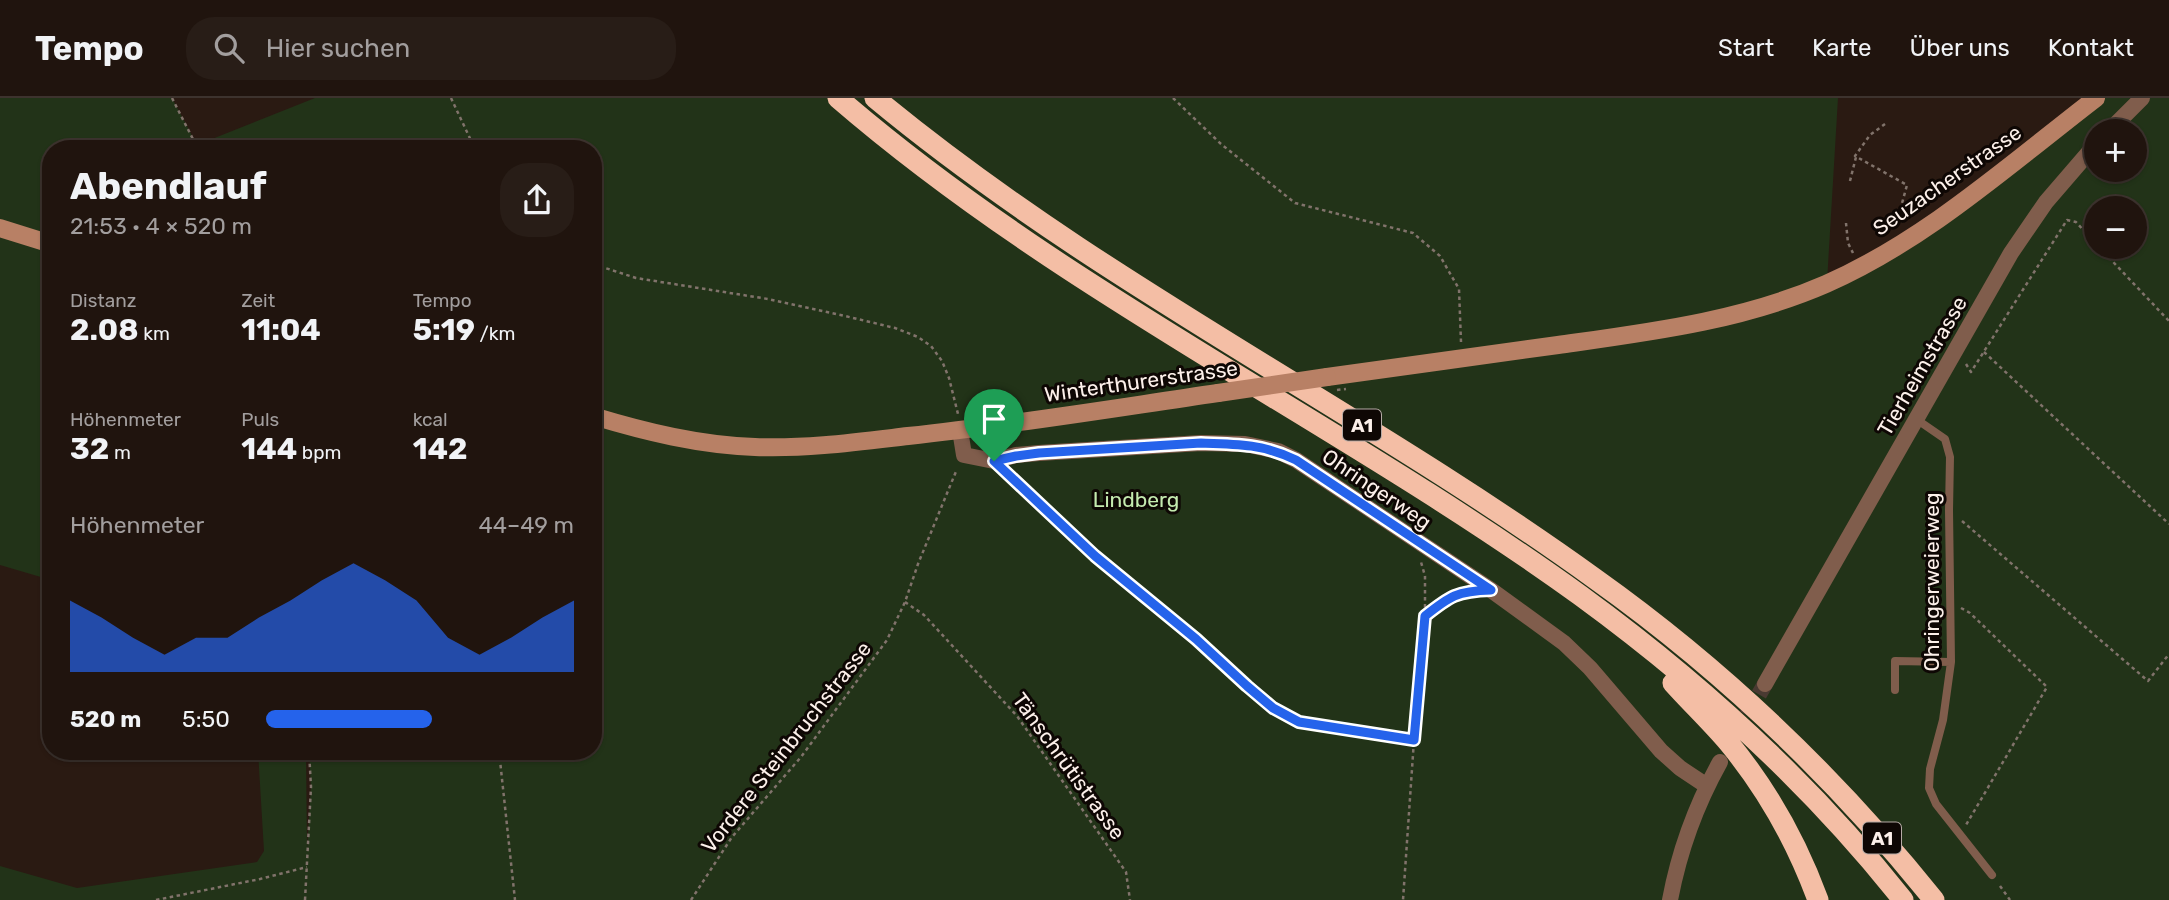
<!DOCTYPE html>
<html lang="de">
<head>
<meta charset="utf-8">
<style>
  :root { --surface:#20140e; --page:#281d17; --text:#f1f3f6; --muted:#a29e9e; --line:#3d332e; --accent:#2563eb }
  body { margin:0; font-family:Rubik,sans-serif; background:var(--page); color:var(--text); height:100vh; display:flex; flex-direction:column; font-size:26px; white-space:nowrap }
  * { box-sizing:border-box; margin:0 }
  p { font-size:23px; color:var(--muted) }
  .icon { flex:none; width:38px; height:38px; fill:none; stroke:currentColor; stroke-width:2; stroke-linecap:round; stroke-linejoin:round }
  .map { position:relative; flex:1; overflow:hidden }
  .sheet { position:absolute; left:42px; top:42px; width:560px; height:620px; display:flex; flex-direction:column; background:var(--surface); border-radius:28px; box-shadow:0 2px 5px #0004,0 0 0 2px var(--line) }
  .sheet>* { flex:none }
  .controls { position:absolute; left:2084px; top:21px; display:grid; gap:14px }
  .controls a { display:grid; place-items:center; width:63px; height:63px; border-radius:50%; background:var(--surface); box-shadow:0 2px 5px #0004,0 0 0 2px var(--line); font-size:35px }
  .pin { position:absolute; display:grid; place-items:center; width:60px; height:60px; color:#fff; margin:-72px -30px; border-radius:50% 50% 50% 0; rotate:-45deg; box-shadow:0 0 7px #0007 }
  .pin .icon { rotate:45deg }
  .round { display:grid; place-items:center; flex:none; width:74px; height:74px; border-radius:28px; background:var(--page) }
  .head { display:flex; align-items:center; justify-content:space-between; height:119px; padding:0 28px }
  h1 { font-size:38px; font-weight:700; line-height:52px }
  .stats { display:grid; grid-template-columns:repeat(3,1fr); gap:10px; height:119px; padding:7px 28px }
  .stats div { display:grid; align-content:center }
  .stats b { font-size:30px; font-weight:700 }
  .stats small { font-size:19px; font-weight:400 }
  .stats p { font-size:19px }
  .chart { height:196px; padding:14px 28px }
  .chart p { display:flex; justify-content:space-between }
  .chart svg { width:100%; height:126px; margin-top:7px; fill:var(--accent); opacity:.7 }
  ul { padding:0 28px; list-style:none; font-size:23px }
  li { display:grid; grid-template-columns:112px 84px 1fr; align-items:center; height:52px }
  li i { height:18px; border-radius:9px; background:var(--accent) }
  header { display:flex; align-items:center; gap:42px; box-sizing:border-box; height:98px; padding:0 35px; background:var(--surface); border-bottom:2px solid var(--line) }
  header strong { font-size:33px }
  nav { display:flex; gap:38px; margin-inline-start:auto; font-size:24px }
  .search { width:490px; height:63px; background:var(--page); display:flex; align-items:center; gap:18px; box-sizing:border-box; padding:0 24px; border-radius:28px; color:var(--muted); font-size:26px }
  .map>svg:first-child { display:block }
  .green { fill:#223318; fill-rule:evenodd }
  .lines { fill:none; stroke-linecap:round; stroke-linejoin:round }
  .street-tunnel { stroke:#4a3a32; stroke-width:16; stroke-dasharray:16 8; stroke-linecap:butt }
  .path { stroke:#81736b; stroke-width:2.5; stroke-dasharray:3.5 3.5; stroke-linecap:butt }
  .lane { stroke:#805d4c; stroke-width:8 }
  .street { stroke:#805d4c; stroke-width:16 }
  .secondary { stroke:#b88065; stroke-width:18 }
  .highway { stroke:#f4bea5; stroke-width:21 }
  .path-bridge { stroke:#81736b; stroke-width:2.5; stroke-dasharray:3.5 3.5; stroke-linecap:butt }
  .secondary-bridge { stroke:#b88065; stroke-width:18 }
  .route-casing { stroke:#fff; stroke-width:14 }
  .route { stroke:#2563eb; stroke-width:9 }
  .labels { text-anchor:middle; dominant-baseline:central; stroke-width:6; stroke-linejoin:round; paint-order:stroke }
  .shield { fill:#0e0704; stroke:#b5aaa5; stroke-width:2 }
  .shield-label { font-size:19px; font-weight:bold; fill:#fcf0ea }
  .street-label { font-size:21px; fill:#fcf0ea; stroke:#0e0704 }
  .park-label { font-size:21px; fill:#c4eaaf; stroke:#0e0704 }
</style>
</head>
<body>
<header>
<strong>Tempo</strong>
<div class="search"><svg class="icon" aria-label="search" viewBox="0 0 24 24"><circle cx="10" cy="10" r="6"/><path d="M15 15l6 6"/></svg>Hier suchen</div>
<nav><a>Start</a><a>Karte</a><a>Über uns</a><a>Kontakt</a></nav>
</header>
<div class="map">
<svg width="2169" height="802" viewBox="0 0 2169 802">
  <rect width="100%" height="100%" fill="#2a1a12"/>
  <!-- green -->
  <path class="green" d="M0,0h172l25,47 118,-47h1523l-11,184 38,-18 231,-166h73v802h-2169v-34l77,22 180,-26 7,-11 -6,-100h48l1,99 4,-63 -2,-36h284v-602h-542v431l-51,-15zM2096,33h39v39h-39zM2096,110h39v39h-39z"/>
  <g class="lines">
    <!-- street-tunnel -->
    <path class="street-tunnel" d="M1735,638l30,-52"/>
    <!-- path -->
    <path class="path" d="M172,0l26,51
      M451,0l24,51
      M1173,0l48,46 74,59 118,30 27,23 19,33 2,53
      M1885,26l-15,11 -15,21 52,29 -6,22 1,16
      M1850,83l6,-24
      M1846,125l2,20 5,10
      M2099,149l70,74
      M593,166l43,14 132,21 77,17 50,12 23,9 13,9 11,15 7,17 9,36
      M1984,254l185,172
      M1966,266l5,8 96,-152 9,2 20,22
      M1006,375l89,83 101,83 50,47 27,22 26,14 115,18 -11,160
      M1962,423l186,160 21,-27
      M905,504l19,13 93,101 109,156 4,28
      M1961,510l9,5 77,74 -81,138
      M1425,518l24,-19 14,-5
      M1414,642l11,-124v-40l-4,-14
      M499,653l16,149
      M2000,788l10,14
      M156,802l104,-21 47,-12
      M305,802l6,-113 -2,-36
      M691,802l41,-63 69,-80 86,-117 18,-38 13,-38 39,-95"/>
    <!-- lane -->
    <path class="lane" d="M1916,321l29,20 5,18 -1,53 2,152 -8,58 -13,49 -1,19 7,16 56,71
      M1895,592v-29l56,1"/>
    <!-- street -->
    <path class="street" d="M2109,33l33,-33
      M960,332l4,25 30,6 22,-6 23,-2 162,-10 44,1 33,7 18,9 195,130 73,53 26,25 71,83 19,17 27,18
      M1765,586l246,-431 35,-51 50,-58
      M1670,802c9,-48 26,-95 50,-138"/>
    <!-- secondary -->
    <path class="secondary" d="M0,130l51,16
      M1327,279c77,-11 154,-21 231,-32 92,-13 183,-24 268,-61 100,-44 184,-120 270,-186
      M593,318c53,16 106,29 162,31 51,2 102,-5 153,-11 104,-11 207,-28 310,-43"/>
    <!-- highway -->
    <path class="highway" d="M838,0c227,196 501,323 743,498 119,87 230,188 322,304
      M875,0c223,185 485,311 719,480 128,91 242,200 340,322
      M1673,585c18,20 38,39 55,59 39,47 69,101 90,158"/>
    <!-- path-bridge -->
    <path class="path-bridge" d="M1337,292l9,-1"/>
    <!-- secondary-bridge -->
    <path class="secondary-bridge" d="M1218,295l109,-16"/>
  </g>
  <g class="lines">
    <!-- route casing -->
    <g class="route-casing">
      <path id="route" d="M1201,345c36,1 62,1 95,17l195,130c-34,1 -41,6 -66,26l-11,124 -115,-18 -26,-14 -26,-22 -51,-47 -101,-83 -101,-95 22,-5 23,-3z"/>
    </g>
    <!-- route -->
    <use href="#route" class="route"/>
  </g>
  <g class="labels">
    <!-- shield labels -->
    <g class="shield">
      <rect x="1343" y="311.5" width="38" height="31" rx="5"/>
      <rect x="1863" y="724.5" width="38" height="31" rx="5"/>
    </g>
    <g class="shield-label">
      <text x="1362" y="327">A1</text>
      <text x="1882" y="740">A1</text>
    </g>
    <!-- street labels -->
    <g class="street-label">
      <text transform="translate(1947 82) rotate(-35)">Seuzacherstrasse</text>
      <text transform="translate(1922 268) rotate(-60)">Tierheimstrasse</text>
      <text transform="translate(1141 283) rotate(-8)">Winterthurerstrasse</text>
      <text transform="translate(1377 391) rotate(34)">Ohringerweg</text>
      <text transform="translate(1931 484) rotate(-90)">Ohringerweierweg</text>
      <text transform="translate(786 649) rotate(-52)">Vordere Steinbruchstrasse</text>
      <text transform="translate(1069 668) rotate(54)">Tänschrütistrasse</text>
    </g>
    <!-- park labels -->
    <g class="park-label">
      <text x="1136" y="401">Lindberg</text>
    </g>
  </g>
</svg>
<div class="controls">
<a>+</a>
<a>−</a>
</div>
<div class="pin" style="left:994px;top:363px;background:#1e9e55"><svg class="icon" aria-label="arrive" viewBox="0 0 24 24"><path d="M6 21V4h12l-3 4 3 4H6"/></svg></div>
<section class="sheet">
<div class="head"><div><h1>Abendlauf</h1><p>21:53 · 4 × 520 m</p></div><a class="round"><svg class="icon" aria-label="share" viewBox="0 0 24 24"><path d="M12 15V3M7 8l5-5 5 5M5 13v7h14v-7"/></svg></a></div>
<div class="stats">
<div><p>Distanz</p><b>2.08<small> km</small></b></div>
<div><p>Zeit</p><b>11:04</b></div>
<div><p>Tempo</p><b>5:19<small> /km</small></b></div>
</div>
<div class="stats">
<div><p>Höhenmeter</p><b>32<small> m</small></b></div>
<div><p>Puls</p><b>144<small> bpm</small></b></div>
<div><p>kcal</p><b>142</b></div>
</div>
<div class="chart"><p><span>Höhenmeter</span>44–49 m</p>
<svg viewBox="0 0 160 44" preserveAspectRatio="none"><path d="M0 44V19L10 25L20 32L30 38L40 32L50 32L60 25L70 19L80 12L90 6L100 12L110 19L120 32L130 38L140 32L150 25L160 19V44z"/></svg>
</div>
<ul>
<li><b>520 m</b>5:50<i style="width:54%"></i></li>
</ul>
</section>
</div>
</body>
</html>
